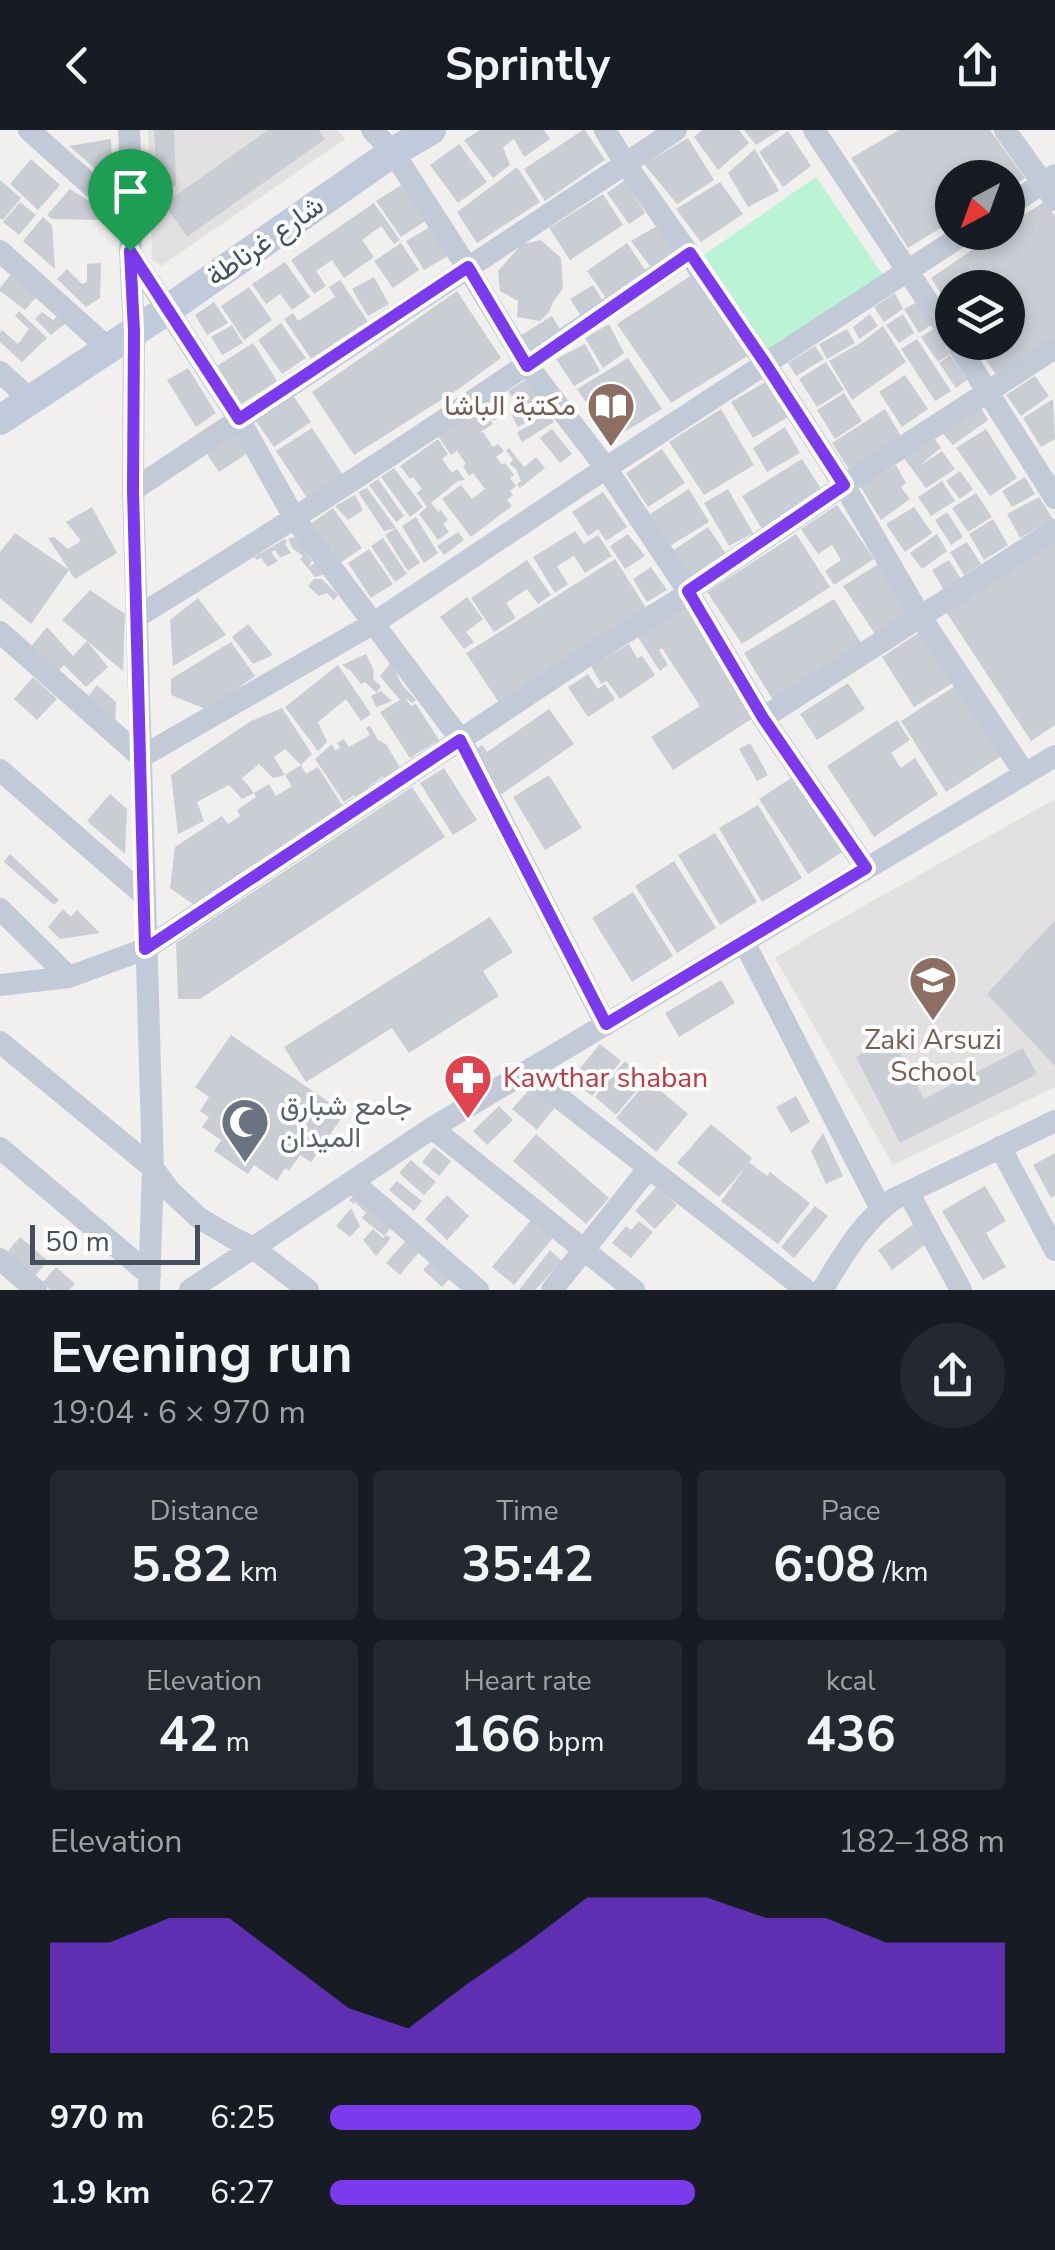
<!DOCTYPE html>
<html lang="en">
<head>
<meta charset="utf-8">
<style>
  :root { --surface:#171b24; --page:#242831; --text:#f1f3f6; --muted:#9ea1a6; --accent:#7c3aed }
  body { margin:0; font-family:"Nunito Sans",Vazirmatn,sans-serif; background:var(--page); color:var(--text); height:100vh; display:flex; flex-direction:column; font-size:38px; white-space:nowrap }
  * { box-sizing:border-box; margin:0 }
  p { font-size:32px; color:var(--muted) }
  .icon { flex:none; width:55px; height:55px; fill:none; stroke:currentColor; stroke-width:2; stroke-linecap:round; stroke-linejoin:round }
  .map { position:relative; height:1160px; overflow:hidden }
  .panel { display:flex; flex-direction:column; background:var(--surface); flex:1 }
  .panel>* { flex:none }
  .needle { width:65px; rotate:221deg }
  .tools { position:absolute; left:935px; top:30px; display:grid; gap:20px }
  .tools a { display:grid; place-items:center; width:90px; height:90px; border-radius:50%; background:var(--surface); box-shadow:0 5px 15px #0003; font-size:50px }
  .scale { position:absolute; left:30px; bottom:25px; width:170px; box-sizing:border-box; padding-left:10px; border:5px solid #45505f; border-top:0; font-size:28px; line-height:35px; white-space:nowrap; color:#45505f; -webkit-text-stroke:8px #fff; paint-order:stroke }
  .pin { position:absolute; display:grid; place-items:center; width:85px; height:85px; color:#fff; margin:-102px -42px; border-radius:50% 50% 50% 0; rotate:-45deg; box-shadow:0 0 10px #0007 }
  .pin .icon { rotate:45deg }
  .round { display:grid; place-items:center; flex:none; width:105px; height:105px; border-radius:52px; background:var(--page) }
  .head { display:flex; align-items:center; justify-content:space-between; height:170px; padding:0 50px }
  h1 { font-size:55px; font-weight:700; line-height:75px }
  .stats { display:grid; grid-template-columns:repeat(3,1fr); gap:15px; height:170px; padding:10px 50px }
  .stats div { display:grid; align-content:center; border-radius:10px; background:var(--page); text-align:center }
  .stats b { font-size:50px; font-weight:700 }
  .stats small { font-size:28px; font-weight:400 }
  .stats p { font-size:28px }
  .chart { height:280px; padding:20px 50px }
  .chart p { display:flex; justify-content:space-between }
  .chart svg { width:100%; height:180px; margin-top:10px; fill:var(--accent); opacity:.7 }
  ul { padding:0 50px; list-style:none; font-size:32px }
  li { display:grid; grid-template-columns:160px 120px 1fr; align-items:center; height:75px }
  li i { height:25px; border-radius:12px; background:var(--accent) }
  header { display:flex; justify-content:space-between; align-items:center; height:130px; padding:0 50px; background:var(--surface); font-size:45px; font-weight:700 }
  .map>svg:first-child { display:block }
  .education { fill:#e3e0e1 }
  .green { fill:#baf3d6 }
  .building { fill:#cbcdd5 }
  .lines { fill:none; stroke-linecap:round; stroke-linejoin:round }
  .minor { stroke:#c1cad6; stroke-width:22 }
  .secondary { stroke:#c0cada; stroke-width:30 }
  .route-casing { stroke:#fff; stroke-width:20 }
  .route { stroke:#7c3aed; stroke-width:12 }
  .labels { text-anchor:middle; dominant-baseline:central; stroke-width:8; stroke-linejoin:round; paint-order:stroke }
  .street-label { font-size:28px; fill:#45505f; stroke:#fff }
  .education-label { font-size:28px; fill:#785e54; stroke:#fff; text-anchor:end }
  .health-label { font-size:28px; fill:#be3a42; stroke:#fff; text-anchor:start }
  .worship-label { font-size:28px; fill:#5b616d; stroke:#fff; text-anchor:start }
</style>
</head>
<body>
<header><svg class="icon" aria-label="back" viewBox="0 0 24 24"><path d="M15 5l-7 7 7 7"/></svg>Sprintly<svg class="icon" aria-label="share" viewBox="0 0 24 24"><path d="M12 15V3M7 8l5-5 5 5M5 13v7h14v-7"/></svg></header>
<div class="map">
<svg width="1055" height="1160" viewBox="0 0 1055 1160">
  <rect width="100%" height="100%" fill="#f2efef"/>
  <!-- education -->
  <path class="education" d="M148,0h189l8,9 -184,127 -9,-6z
    M1055,669v288l-162,78 -118,-207 44,-27z"/>
  <!-- green -->
  <path class="green" d="M816,47l67,98 -117,79 -65,-97z"/>
  <!-- building -->
  <path class="building" d="M154,0h20l2,56h-19z
    M268,0h51l6,9 -138,98 -23,-33z
    M480,0h64l6,9 -26,18 -10,-18 -11,8 7,18 -17,13 -29,-38z
    M583,0h2l20,30 -60,41 -21,-32z
    M702,0h37l10,13 -31,27 -24,-33z
    M744,0h36l-24,15z
    M899,0h91l35,48 -17,10v-10h-56v43l-44,27 -57,-90z
    M788,1l23,35 -28,21 -24,-35z
    M688,8l26,42 -37,24 -33,-40z
    M111,9l2,45 -44,-38z
    M459,14l28,38 -29,21 -28,-38z
    M755,19l24,42 -31,16 -20,-34z
    M31,29l29,26 -22,25 -28,-26z
    M517,37l23,35 -63,41 -20,-31z
    M0,50l21,18 -18,22 -3,-2z
    M625,50l20,33 -16,11 -22,-31z
    M720,52l23,32 -42,28 -25,-33z
    M403,54l24,36 -26,17 -25,-36z
    M70,59l30,19 -1,12 -47,-1 -5,-4z
    M603,64l20,31 -53,35 -21,-32z
    M1045,71l10,15v121l-58,39 -23,-34h34v-54h-56v23l-21,-33 67,-46h10v-6z
    M20,72l16,13 -17,20 -16,-13z
    M374,73l26,37 -6,4 -13,-18 -19,14 12,17 -30,21 -12,-18 -16,11 10,15 -12,8 -23,-34z
    M43,87l9,8 3,44 -32,-28z
    M657,96l20,28 -24,16 -22,-29z
    M430,97l18,29 -24,14 -18,-29z
    M541,110l20,18 2,30 -10,14 -4,10 -9,9 -23,-4 1,-16 -18,-10 -2,-20 24,-27z
    M401,113l18,27 -26,18 -19,-27z
    M627,113l21,31 -40,27 -21,-30z
    M285,132l25,35 -18,13 -12,-16 -14,10 -14,-20z
    M101,133l-1,35 -14,9 -29,-28 10,-10 15,15 5,-2v-18z
    M698,141l53,83 -80,49 -54,-79z
    M13,142l28,20 -16,18 -25,-19v-3z
    M374,147l15,27 -21,12 -16,-27z
    M340,150l29,43 -57,37 -28,-41 9,-6 5,8 37,-24 -6,-10z
    M593,155l11,18 -23,13 -11,-17z
    M249,157l23,33 -28,20 -23,-34z
    M457,161l44,67 -41,30 -106,67 -42,-63z
    M895,163l8,16 -19,13 -10,-15z
    M214,172l14,21 -21,12 -12,-20z
    M917,172l14,23 -12,8 -15,-24z
    M63,180l9,8 -21,17 -16,-16 7,-7 11,8z
    M19,181l28,27 -25,24 -22,-20v-10l2,-2 16,14 11,-15 -14,-13z
    M870,184l8,12 -19,13 -6,-12z
    M903,184l11,19 -15,10 -13,-18z
    M552,186l11,19 -35,21 -8,-20z
    M281,193l25,35 -24,16 -24,-34z
    M609,194l15,29 -21,15 -18,-30z
    M232,195l11,18 -21,12 -11,-18z
    M883,196l23,36 -54,38 -23,-39 33,-19z
    M847,199l8,14 -28,16 -8,-15z
    M933,199l17,25 -12,8 -17,-25z
    M917,209l34,52 -16,10 -34,-52z
    M253,213l24,38 -36,23 -24,-38z
    M585,214l15,27 -26,15 -18,-27z
    M815,216l9,13 -28,17 -8,-13z
    M950,225l17,25 -11,8 -17,-25z
    M628,228l34,51 -51,31 -34,-51z
    M826,232l18,28 -27,17 -18,-28z
    M188,238l28,45 -20,14 -29,-47z
    M905,245l23,34 -26,18 -23,-35z
    M1035,246l14,20 -28,20 -15,-21z
    M527,249l27,43 -32,20 -5,-10 13,-7 -2,-4 -10,6 -7,-13 7,-8 -10,-15z
    M767,251l21,36 -35,21 -22,-36z
    M844,263l18,28 -27,18 -18,-29z
    M292,264l19,28 -37,25 -19,-27z
    M500,268l7,13 -14,10 -8,-14z
    M1053,269l2,40 -14,8 -18,-29z
    M480,277l13,17 -14,9 4,-1 10,15 5,-3 6,7 -8,6 6,8 3,-2 9,12 -4,3 6,8 -6,5 3,4 -6,5 5,6 -41,31 -29,-38 19,-14 11,14 13,-10 -12,-16 -4,3 -6,-10 3,-2 -9,-13 -6,4 -13,-19z
    M981,278l7,12 -35,25 -11,-12z
    M721,279l33,56 -50,30 -35,-53z
    M885,279l17,29 -53,31 -17,-26z
    M785,297l15,26 -33,19 -14,-24z
    M312,298l31,47 -36,23 -31,-47z
    M552,299l20,25 -12,9 -20,-25z
    M986,299l31,49 -27,18 -34,-48z
    M236,303l12,20 -29,19 -14,-21z
    M438,309l10,15 -6,5 10,14 5,-4 8,11 -7,1 -27,22 8,10 1,-4 8,11 -5,4 6,8 -11,8 -19,-26 8,-7 -10,-14 5,-4 -9,-12 -3,2 -10,-13z
    M935,309l6,9 -23,19 24,-16 13,18 -29,19 -23,-31z
    M509,318l15,19 12,-10 9,11 -25,20 -3,-4 4,-3 -5,-12 -7,-5 4,-4 -7,-10z
    M662,319l23,34 -37,24 -22,-34z
    M802,329l21,33 -61,37 -20,-33z
    M896,335l10,18 -5,4 9,12 -29,21 -21,-34z
    M394,338l29,39 -13,10 -29,-40z
    M960,341l13,18 -13,10 -14,-18z
    M1025,347l10,17 -23,13 -10,-16z
    M378,349l26,37 -8,6 -27,-37z
    M942,351l13,20 -24,15 -13,-19z
    M367,358l29,40 24,35 -12,8 -23,-36 11,-7 -12,3 -26,-39z
    M689,359l20,33 -39,24 -20,-32z
    M728,359l25,44 -24,13 -25,-43z
    M603,362l24,35 -21,14 -8,-12 -10,7 -16,-24z
    M976,363l16,24 -24,15 -16,-24z
    M355,365l8,15 -15,10 -13,-14z
    M1039,367l14,22 -33,19 -13,-24z
    M837,375l37,54 -40,26 -9,-14 16,-11 -9,-15 -14,9 -17,-25z
    M92,377l25,46 -42,26 -27,-41 6,-1 14,12 13,-8 -15,-19z
    M914,377l18,26 -27,19 -19,-28z
    M333,378l29,40 -22,15 -28,-40z
    M947,382l16,25 -12,8 -16,-25z
    M416,387l22,36 -14,10 -22,-37z
    M993,389l15,26 -24,15 -15,-26z
    M708,397l18,27 -36,24 -18,-27z
    M575,401l9,13 14,-9 14,21 -27,17 -11,-17 -17,10 11,18 -13,9 -22,-36z
    M458,402l6,8 -20,15 -7,-9z
    M15,403l54,37 -38,54 -31,-26v-46z
    M628,404l17,22 -20,13 -15,-23z
    M796,404l34,53 -88,57 -35,-52z
    M937,404l10,17 -25,18 -12,-16z
    M297,406l15,25 -4,6 7,-4 8,12 -8,2 -15,-18 3,-3 -10,-7 -5,-10z
    M383,408l24,36 -12,8 -24,-36z
    M285,409l2,3 -2,2 6,9 -11,5 -5,-8 -4,2 7,9 -10,6 -7,-9 -4,2 -3,-3z
    M1055,411v184l-24,16 -85,-129z
    M967,412l14,22 -17,11 -14,-23z
    M369,419l24,35 -22,14 -23,-35z
    M615,429l33,52 -147,95 -35,-53z
    M527,430l24,35 -13,9 -11,-15 -21,14 10,15 -22,14 -23,-34z
    M949,430l12,19 -17,11 -12,-20z
    M880,433l33,50 -36,24 -34,-51z
    M651,437l16,23 -20,12 -14,-23z
    M314,449h8l16,16 -4,5 -7,-7 -8,3 -11,-10z
    M90,460l35,24 -2,57 -36,-30 21,26 -22,20 -22,-22 -6,7 -29,-23 18,-22 26,29 14,-15 -25,-21z
    M467,467l16,22 -17,13 8,10 -10,7 -24,-32z
    M198,468l28,37 -53,31 -3,-46z
    M834,469l29,47 -90,54 -29,-47z
    M686,475l70,111 -83,54 -22,-33 49,-31 -38,-58 -3,2 9,15 -8,6 -23,-35z
    M248,494l25,31 -20,9 -21,-27z
    M920,502l33,51 -39,24 -32,-50z
    M231,512l24,34 -47,34 -37,-15v-16z
    M629,514l8,14 5,-2 13,19 -35,24 -13,-18 -6,3 -10,-18z
    M366,524l8,17 -1,8 8,7 -4,7 4,-2 11,10 -16,6 -5,-11 6,-3 -12,-11 -4,2 -11,-14 -8,-5z
    M391,532l11,23 14,15 -4,3 -7,-6 6,9 5,-2 23,36 -29,18 -30,-46 20,-12 -20,-24z
    M338,535l33,49 -10,7 -15,-22 -28,23 9,20 -9,9 -33,-44z
    M588,544l10,15 7,-5 10,15 -27,18 -20,-30z
    M33,547l24,22 -20,21 -23,-21z
    M848,553l17,26 -48,31 -17,-26z
    M958,554l45,71 -57,37 -45,-71z
    M97,555l19,17 -1,32 -33,-29z
    M282,578l30,46 -11,11 -16,-16 -11,8 11,18 -12,3 -14,-14 -17,14 12,15 -12,6 -13,-14 -32,17 7,19 -26,13 -7,-59 80,-54z
    M549,579l25,35 -75,52 -29,-43 12,-8 5,7z
    M897,590l13,20 -19,13 10,15 14,-10 23,36 -64,43 -47,-71z
    M370,596l8,14 8,4 13,22 -1,6 -12,8 -3,-4 -15,11v5l-10,7 -4,-4 -10,7 -29,-43 17,-15 3,6 5,-2 -3,-5 7,-4 5,8 21,-12 -4,-7z
    M750,613l18,32 -11,6 -18,-32z
    M301,635l5,9 12,-7 26,41 -150,97 -24,-17 5,-41 47,-31 6,8 12,-8 -3,-6 19,-13 -2,-4 15,-9 7,12 16,-10 -7,-11z
    M444,638l33,52 -24,15 -33,-52z
    M549,645l33,53 -37,22 -32,-53z
    M796,645l49,75 -37,24 -49,-75z
    M412,657l33,50 -245,162h-22l-2,-56z
    M110,664l17,15 -2,45 -38,-33z
    M758,675l44,73 -40,24 -43,-74z
    M715,703l42,69 -37,23 -42,-70z
    M10,724l49,46 -5,5 -50,-43z
    M674,731l42,67 -39,25 -42,-67z
    M633,762l40,64 -41,26 -40,-64z
    M63,779l8,8 6,-7 23,23 -40,6 -12,-12z
    M490,787l23,35 -30,19 16,25 -90,57 -17,-25 -86,54 -22,-35z
    M1055,790v146l-68,-72z
    M721,850l14,23 -56,34 -14,-24z
    M231,905l114,78 -34,49 -11,-7 -11,16 -4,-3 -8,13 -23,-16 -6,9 -34,-23 7,-11 -19,-13 7,-10 -9,-6 9,-14 -14,-10z
    M893,908l31,61 99,-51 14,26 -137,69 -44,-86z
    M600,914l21,17 -29,35 -21,-17z
    M625,931l21,18 -30,36 -21,-18z
    M648,950l40,34 -32,38 -40,-34z
    M533,955l24,20 -20,25 -25,-21z
    M796,966l14,26 -19,11 -15,-26z
    M499,976l14,14 -26,25 -14,-14z
    M711,994l41,34 -3,4 18,14 3,-4 40,31 -32,41 -57,-43 24,-33 -26,29 -42,-34z
    M823,1003l20,43 -17,8 -15,-33z
    M536,1004l73,64 -23,26 -73,-63z
    M434,1017l17,14 -12,15 -17,-14z
    M1055,1023v42l-4,3 -18,-33z
    M411,1030l25,22 -12,13 -25,-22z
    M397,1051l25,20 -8,10 -25,-21z
    M657,1056l20,19 -22,24 -20,-18z
    M985,1056l21,35 -20,12 20,34 -23,13 -41,-69z
    M447,1065l22,21 -22,24 -22,-21z
    M353,1066l43,25 -12,15 -22,-18 4,-5 -11,-11 -1,2 -5,-4z
    M815,1076l13,10 -34,42 -13,-11z
    M351,1078l9,18 -10,11 -14,-11z
    M535,1085l22,18 -43,52 -22,-18z
    M639,1091l14,11 -22,26 -19,-15 14,-17 5,4z
    M918,1091l8,23 -34,26 -14,-20z
    M373,1099l10,9 3,-3 5,3 -15,18 -13,-16z
    M20,1107l28,24 -14,16 -26,-26z
    M407,1109l13,12 -20,24 -14,-12z
    M550,1120l12,11 -27,29h-16z
    M432,1130l19,17 -9,10 -19,-17z
    M56,1137l19,17 -6,6h-19l-8,-7z"/>
  <g class="lines">
    <!-- minor -->
    <path class="minor" d="M29,0l104,93
      M129,0l4,93 -3,28 4,80 -1,159 20,678 -4,122
      M372,0l21,22 74,115 60,98 79,103 82,123 75,127 103,150
      M605,0l20,33 140,200 79,122 76,131 105,158
      M814,0l138,208
      M1005,0l50,70
      M1008,76l47,-31
      M0,121l108,97
      M132,125l107,164 56,100 166,221 145,285
      M956,212l99,156
      M0,242l30,27
      M133,360l543,-360
      M137,487c188,-116 371,-238 552,-364
      M0,502l141,125 233,-134 232,-155 361,-236
      M763,588l292,-188
      M0,640l145,126
      M0,779l69,68
      M744,812l137,267
      M0,855l69,-8 76,-28 434,-288 99,-61 10,-9 156,-106 211,-137
      M0,912l153,126 16,22 30,28 34,20 19,9 56,43
      M526,942l280,218
      M432,998l202,162
      M1000,1017l55,103
      M0,1018l150,127
      M353,1052l125,108
      M908,1062l53,98
      M0,1129l36,31
      M190,1160l242,-162 623,-372
      M552,1160l96,-121
      M822,1160c21,-34 39,-67 72,-91l161,-78"/>
    <!-- secondary -->
    <path class="secondary" d="M0,290l167,-110 226,-158 38,-22"/>
  </g>
  <g class="lines">
    <!-- route casing -->
    <g class="route-casing">
      <path id="route" d="M130,121l109,168 229,-152 59,99 163,-113 75,110 79,122 -156,106 75,127 103,150 -260,156 -146,-284 -315,209 -12,-459 1,-159z"/>
    </g>
    <!-- route -->
    <use href="#route" class="route"/>
  </g>
  <!-- icons -->
  <defs>
    <g id="library-pin" transform="scale(2.5)"><path d="M0 17L-7.5 6A9.5 9.5 0 1 1 7.5 6Z" fill="#8d6e63" stroke="#fff"/><path d="M-6-4Q-3-5.5-.7-3.5V5Q-3 3-6 4ZM6-4Q3-5.5 .7-3.5V5Q3 3 6 4Z" fill="#fff"/></g>
    <g id="school-pin" transform="scale(2.5)"><path d="M0 17L-7.5 6A9.5 9.5 0 1 1 7.5 6Z" fill="#8d6e63" stroke="#fff"/><path d="M0-5L7-2L0 1L-7-2ZM-4 1L0 2.5L4 1V4Q0 6-4 4Z" fill="#fff"/></g>
    <g id="pharmacy-pin" transform="scale(2.5)"><path d="M0 17L-7.5 6A9.5 9.5 0 1 1 7.5 6Z" fill="#e0444e" stroke="#fff"/><path d="M-2-6h4v4h4v4h-4v4h-4v-4h-4v-4h4Z" fill="#fff"/></g>
    <g id="mosque-pin" transform="scale(2.5)"><path d="M0 17L-7.5 6A9.5 9.5 0 1 1 7.5 6Z" fill="#6b7280" stroke="#fff"/><path d="M3.5-4.9A6 6 0 1 0 3.5 4.9A5 5 0 1 1 3.5-4.9Z" fill="#fff"/></g>
  </defs>
  <g fill-rule="evenodd">
    <use href="#library-pin" x="611" y="276"/>
    <use href="#school-pin" x="933" y="850"/>
    <use href="#pharmacy-pin" x="468" y="948"/>
    <use href="#mosque-pin" x="245" y="992"/>
  </g>
  <g class="labels">
    <!-- street labels -->
    <g class="street-label">
      <text transform="translate(265 111) rotate(-35)">شارع غرناطة</text>
    </g>
    <!-- education labels -->
    <g class="education-label">
      <text x="576" y="276">مكتبة الباشا</text>
      <text x="933" y="910" text-anchor="middle">Zaki Arsuzi<tspan x="933" dy="32">School</tspan></text>
    </g>
    <!-- health labels -->
    <g class="health-label">
      <text x="503" y="948">Kawthar shaban</text>
    </g>
    <!-- worship labels -->
    <g class="worship-label">
      <text x="280" y="976">جامع شبارق<tspan x="280" dy="32">الميدان</tspan></text>
    </g>
  </g>
</svg>
<div class="tools">
<a><svg class="needle" viewBox="-14 -14 28 28"><path d="M0-13l5 13h-10z" fill="#e53935"/><path d="M0 13l5-13h-10z" fill="#9ea1a6"/></svg></a>
<a><svg class="icon" aria-label="layers" viewBox="0 0 24 24"><path d="M12 4l9 5-9 5-9-5zM3 14l9 5 9-5"/></svg></a>
</div>
<div class="scale">50 m</div>
<div class="pin" style="left:130px;top:121px;background:#1e9e55"><svg class="icon" aria-label="arrive" viewBox="0 0 24 24"><path d="M6 21V4h12l-3 4 3 4H6"/></svg></div>
</div>
<section class="panel">
<div class="head"><div><h1>Evening run</h1><p>19:04 · 6 × 970 m</p></div><a class="round"><svg class="icon" aria-label="share" viewBox="0 0 24 24"><path d="M12 15V3M7 8l5-5 5 5M5 13v7h14v-7"/></svg></a></div>
<div class="stats">
<div><p>Distance</p><b>5.82<small> km</small></b></div>
<div><p>Time</p><b>35:42</b></div>
<div><p>Pace</p><b>6:08<small> /km</small></b></div>
</div>
<div class="stats">
<div><p>Elevation</p><b>42<small> m</small></b></div>
<div><p>Heart rate</p><b>166<small> bpm</small></b></div>
<div><p>kcal</p><b>436</b></div>
</div>
<div class="chart"><p><span>Elevation</span>182–188 m</p>
<svg viewBox="0 0 160 44" preserveAspectRatio="none"><path d="M0 44V17L10 17L20 11L30 11L40 22L50 33L60 38L70 27L80 17L90 6L100 6L110 6L120 11L130 11L140 17L150 17L160 17V44z"/></svg>
</div>
<ul>
<li><b>970 m</b>6:25<i style="width:55%"></i></li>
<li><b>1.9 km</b>6:27<i style="width:54%"></i></li>
</ul>
</section>
</body>
</html>
